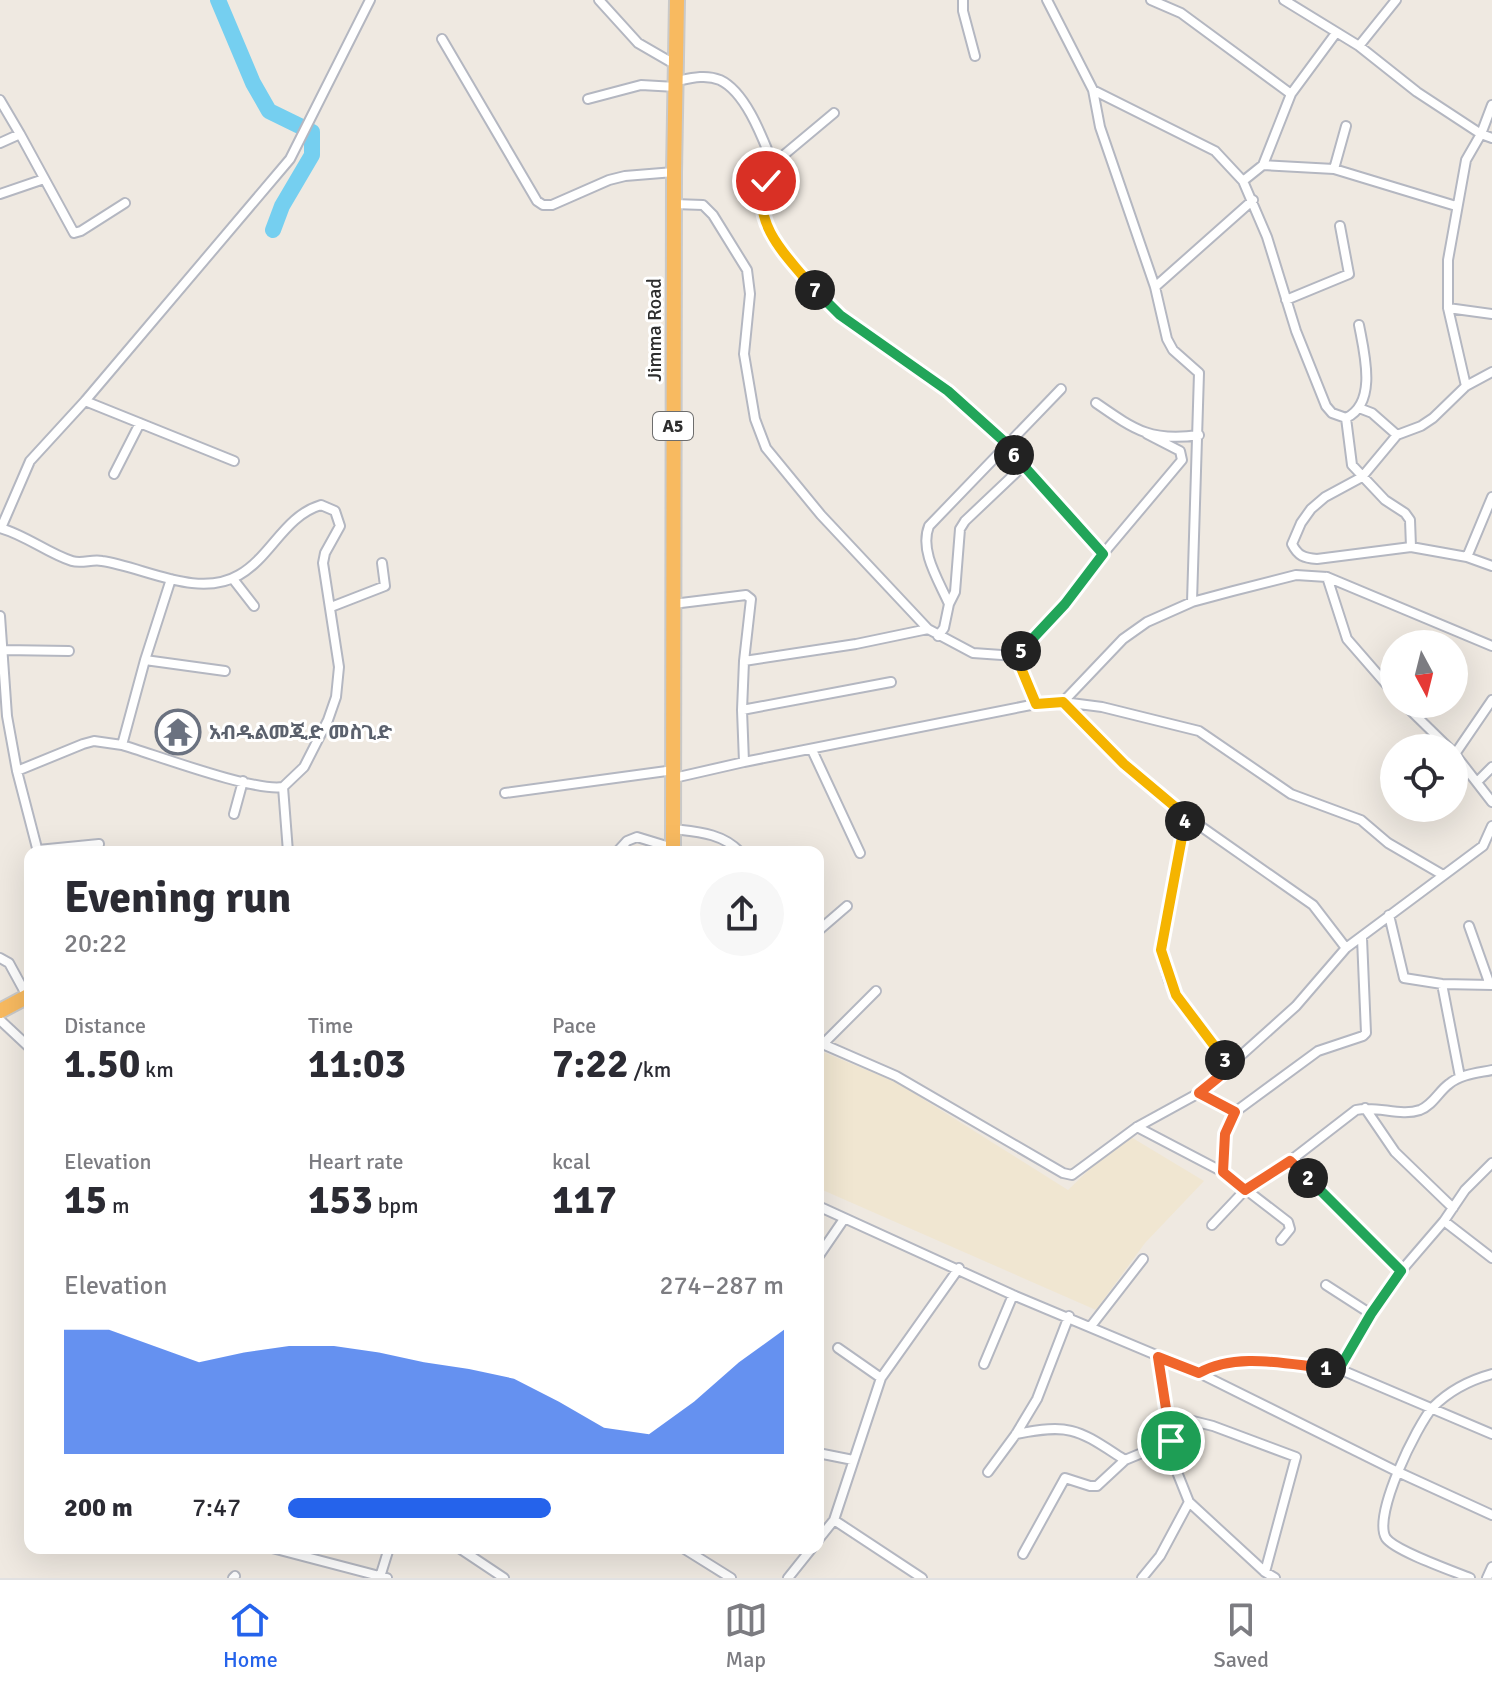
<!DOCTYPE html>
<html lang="en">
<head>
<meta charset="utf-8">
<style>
  :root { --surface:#fff; --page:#f7f7f7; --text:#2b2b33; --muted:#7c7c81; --line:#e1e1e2; --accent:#2563eb }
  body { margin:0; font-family:Signika,"Noto Sans Ethiopic",sans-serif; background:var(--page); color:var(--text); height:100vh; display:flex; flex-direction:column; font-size:30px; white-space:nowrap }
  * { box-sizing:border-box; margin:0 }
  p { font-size:26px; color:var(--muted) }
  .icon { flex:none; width:44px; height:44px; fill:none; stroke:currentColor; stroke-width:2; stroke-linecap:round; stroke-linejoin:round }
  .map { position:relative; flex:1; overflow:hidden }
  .details { position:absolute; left:24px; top:846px; width:800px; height:708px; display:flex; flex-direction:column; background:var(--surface); border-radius:16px; box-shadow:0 8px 32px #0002 }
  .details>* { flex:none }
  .needle { width:52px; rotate:173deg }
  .tools { position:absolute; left:1380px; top:630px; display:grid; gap:16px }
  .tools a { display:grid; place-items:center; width:88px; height:88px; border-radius:50%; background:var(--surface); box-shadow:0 8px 32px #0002; font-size:40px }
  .pin { position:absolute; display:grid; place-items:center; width:68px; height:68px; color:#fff; margin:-34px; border:4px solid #fff; border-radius:50%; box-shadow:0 2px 8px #0007 }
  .km { position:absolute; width:40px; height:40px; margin:-20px; border-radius:50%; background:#222; color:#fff; font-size:22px; line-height:40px; text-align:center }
  .round { display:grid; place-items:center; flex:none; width:84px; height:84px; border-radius:42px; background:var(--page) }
  .overview { display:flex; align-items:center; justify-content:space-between; height:136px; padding:0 40px }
  h1 { font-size:44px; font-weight:700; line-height:60px }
  .metrics { display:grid; grid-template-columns:repeat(3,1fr); gap:12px; height:136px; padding:8px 40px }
  .metrics div { display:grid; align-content:center }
  .metrics b { font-size:40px; font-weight:700 }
  .metrics small { font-size:22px; font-weight:400 }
  .metrics p { font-size:22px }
  .chart { height:224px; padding:16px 40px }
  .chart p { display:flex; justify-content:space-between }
  .chart svg { width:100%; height:144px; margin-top:8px; fill:var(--accent); opacity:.7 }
  ul { padding:0 40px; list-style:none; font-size:26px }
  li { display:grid; grid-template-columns:128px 96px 1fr; align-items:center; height:60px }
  li i { height:20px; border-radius:10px; background:var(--accent) }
  .tabs { display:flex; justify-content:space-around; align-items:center; height:112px; border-top:2px solid var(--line); background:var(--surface); font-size:22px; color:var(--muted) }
  .tabs a { display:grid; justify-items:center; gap:4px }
  .tabs .selected { color:var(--accent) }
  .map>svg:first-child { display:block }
  .education { fill:#f0e6d1 }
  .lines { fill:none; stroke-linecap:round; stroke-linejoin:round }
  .river { stroke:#75cff0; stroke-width:16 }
  .minor-casing { stroke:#b4b7c1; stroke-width:12 }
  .trunk-casing { stroke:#c9c9c9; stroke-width:18 }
  .minor { stroke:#fff; stroke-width:8 }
  .trunk { stroke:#f8ba60; stroke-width:14 }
  .split-1-casing { stroke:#fff; stroke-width:16 }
  .split-2-casing { stroke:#fff; stroke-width:16 }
  .split-3-casing { stroke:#fff; stroke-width:16 }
  .split-4-casing { stroke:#fff; stroke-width:16 }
  .split-5-casing { stroke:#fff; stroke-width:16 }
  .split-6-casing { stroke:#fff; stroke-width:16 }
  .split-7-casing { stroke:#fff; stroke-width:16 }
  .split-8-casing { stroke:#fff; stroke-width:16 }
  .split-1 { stroke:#f0652b; stroke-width:10 }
  .split-2 { stroke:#22a559; stroke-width:10 }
  .split-3 { stroke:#f0652b; stroke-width:10 }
  .split-4 { stroke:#f5b400; stroke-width:10 }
  .split-5 { stroke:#f5b400; stroke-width:10 }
  .split-6 { stroke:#22a559; stroke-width:10 }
  .split-7 { stroke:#22a559; stroke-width:10 }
  .split-8 { stroke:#f5b400; stroke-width:10 }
  .labels { text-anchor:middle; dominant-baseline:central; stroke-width:6; stroke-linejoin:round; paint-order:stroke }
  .shield { fill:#fff; stroke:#6d6d6d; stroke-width:2 }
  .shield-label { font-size:18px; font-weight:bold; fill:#2e2e2e }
  .street-label { font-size:20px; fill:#2e2e2e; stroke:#fff }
  .worship-label { font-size:20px; font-weight:bold; fill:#5b616d; stroke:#fff; text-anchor:start }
</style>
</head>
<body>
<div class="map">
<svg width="1492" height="1578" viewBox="0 0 1492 1578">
  <rect width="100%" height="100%" fill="#efe9e1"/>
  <!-- education -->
  <path class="education" d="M818,1050l78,32 172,108 58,-56 78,47 -59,62 -49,67 -278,-122z"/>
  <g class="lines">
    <!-- river -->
    <path class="river" d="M218,0l35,83 16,28 43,21v23l-30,51 -9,24"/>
    <!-- minor casing -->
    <g class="minor-casing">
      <path id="minor" d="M599,0l39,43 38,22
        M963,0v11l12,45
        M1047,0l46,90 7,37 55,160 12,52 6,11 26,23 -7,229
        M1151,0l30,13 110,81
        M1284,0l75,46 58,46 64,42 11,4
        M442,39l95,162 6,4h9l57,-25 16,-4 49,-4
        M1359,46l37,-46
        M677,81c14,-3 29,-7 43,-1 26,12 43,59 53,84l-12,30 1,20 9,19 20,28 49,54 108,76 59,53 15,23 81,87
        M1093,90l122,61 28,30 24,56 29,94 30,75 6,7 14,5c32,-15 18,-66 13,-93
        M588,99l53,-14 35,2
        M0,100l20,34
        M0,143l20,-9 54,99 7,-2 44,-28
        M773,164l61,-51
        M1263,165l71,4 122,37
        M1334,169l12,-43
        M1243,181l20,-16 28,-71 45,-61
        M0,194l44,-15
        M674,204l29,1 10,10 34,55 3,24 -6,60 11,65 11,29 55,67 107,114 45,24 43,3
        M1155,287l98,-87
        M1286,300l63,-26 -9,-48
        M1448,308l44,6
        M1492,372l-26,14 -33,32 -12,8 -24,9 -35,42 -37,20 -14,12 -10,14 -9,21c6,12 12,14 25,15l94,-12 56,10 25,9
        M1466,386l-18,-78v-48l18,-100 15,-26 11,-29
        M85,401l149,60
        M1096,403c39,27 55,39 103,32
        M1359,408l13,5 25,22
        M1346,418l6,47 33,35 20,13 5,7 1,27
        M114,474l26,-51
        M0,528c26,7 47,25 72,33 10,3 20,-2 30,0 42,6 96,38 137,14 32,-18 45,-59 82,-70l14,6 5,15 -15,27 -2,10 16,104 -3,30 -8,23 -24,47 -21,20c-29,5 -127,-32 -161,-42l23,-85 26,-81
        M1,528l29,-67 55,-60 205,-242 80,-159
        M1467,557l25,-60
        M1327,577l165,69
        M233,579l21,27
        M673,604l73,-9 5,4 -7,62 -2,49 2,52
        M949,604c-10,-23 -30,-53 -20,-78l132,-137
        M331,607l54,-21 -3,-23
        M0,616l7,100 10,55 21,81
        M938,636l6,-8 5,-24 6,-12 5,-63 5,-8 57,-54
        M3,650l66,1
        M145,660l80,11
        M744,661l112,-17 72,-15
        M1063,702l60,-63 24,-17 45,-20 41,-11 63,-16 31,2 20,62 47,54
        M1064,703l60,61 62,52 127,89 33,43
        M1036,704l-20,-48 49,-52 38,-50 79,-94 -2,-9 -33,-17
        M1404,704l45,44
        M742,710l149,-28
        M812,750l48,103
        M1454,753l38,49
        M1455,754l37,-54
        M17,771l66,-27 11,-3 28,4
        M674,778l70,-16 292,-58 27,-2 39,5 97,24 92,63 70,26 27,23 55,32
        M1478,781l14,-14
        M283,787l5,65
        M505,793l169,-23
        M234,814l9,-33
        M1186,816l-24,123 1,21 6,21 14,26 48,60
        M673,829c25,3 49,4 67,23
        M38,850l61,-6
        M617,852l10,-11 10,-4 36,11
        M1389,915l15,63 38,6 50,1
        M1469,926l21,59
        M818,931l29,-25
        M0,958l9,5 18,33
        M1442,984l18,93
        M0,1020l30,28
        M818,1042l78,34 167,97 9,2 65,-48 62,-34 97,-87 50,-58 137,-102 9,-20
        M823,1044l53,-53
        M1199,1093l36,19
        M1365,1108l30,44 58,56
        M1137,1127l86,45 65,50 2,7 -9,11
        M1290,1161l111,110
        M1223,1172l2,-38 10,-22 83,-61 45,-15 3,-3 -4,-95
        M818,1206l195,89 186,78 199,99 94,43
        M1444,1221l48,37
        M1212,1225l33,-35 45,-29 66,-51c21,-5 44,7 64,0 13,-5 19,-19 29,-26 12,-10 29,-11 43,-14
        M818,1257l26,-38
        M1326,1285l45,29
        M1091,1326l52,-67
        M838,1348l43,30
        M1158,1357l19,115 12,30 76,70 10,6
        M984,1364l29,-69
        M1339,1369l32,-55 30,-43 43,-50 21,-31 27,-27
        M1199,1373l13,-7 15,-4h44l68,7 153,65
        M1169,1415l44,11 83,31 -31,115
        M1016,1434c57,-11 62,-4 109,26
        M818,1453l35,7
        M988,1472l28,-38 21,-35 32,-83
        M834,1520l88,58
        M818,1540l16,-20 47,-142 78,-110
        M272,1548l115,30
        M459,1548l45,30
        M683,1548l48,30
        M1023,1554l42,-76 25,8h7l28,-26 46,-19
        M380,1577l9,-29
        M233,1578l2,-2
        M788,1578l24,-30
        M1142,1578l18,-22 29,-54
        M1470,1578c-17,-7 -75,-27 -84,-40 -14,-22 31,-113 47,-131 17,-17 37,-27 59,-33
        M1487,1578l5,-11"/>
    </g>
    <!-- trunk casing -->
    <g class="trunk-casing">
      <path id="trunk" d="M673,852l1,-680 3,-172
        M0,1011l30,-16"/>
    </g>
    <!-- minor -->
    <use href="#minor" class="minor"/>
    <!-- trunk -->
    <use href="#trunk" class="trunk"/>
  </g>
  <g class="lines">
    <!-- split-1 casing -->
    <g class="split-1-casing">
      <path id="split-1" d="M1171,1441l-13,-84 41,16c37,-21 86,-9 127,-5"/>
    </g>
    <!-- split-2 casing -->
    <g class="split-2-casing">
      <path id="split-2" d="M1308,1178l93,93 -30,43 -32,55 -13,-1"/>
    </g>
    <!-- split-3 casing -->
    <g class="split-3-casing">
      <path id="split-3" d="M1225,1060l6,7 -32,26 36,19 -10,22 -2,38 22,18 45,-29 18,17"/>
    </g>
    <!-- split-4 casing -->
    <g class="split-4-casing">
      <path id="split-4" d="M1185,821l-24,129 15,45 49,65"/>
    </g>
    <!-- split-5 casing -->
    <g class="split-5-casing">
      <path id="split-5" d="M1021,651l-5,5 20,48 27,-2 61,62 62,52 -1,5"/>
    </g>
    <!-- split-6 casing -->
    <g class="split-6-casing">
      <path id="split-6" d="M1014,455l89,99 -38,50 -44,47"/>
    </g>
    <!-- split-7 casing -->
    <g class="split-7-casing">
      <path id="split-7" d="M815,290l25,25 108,76 59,53 7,11"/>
    </g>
    <!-- split-8 casing -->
    <g class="split-8-casing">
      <path id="split-8" d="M766,181c-17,42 24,79 49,109"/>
    </g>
    <!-- split-1 -->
    <use href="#split-1" class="split-1"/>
    <!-- split-2 -->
    <use href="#split-2" class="split-2"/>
    <!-- split-3 -->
    <use href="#split-3" class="split-3"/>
    <!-- split-4 -->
    <use href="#split-4" class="split-4"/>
    <!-- split-5 -->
    <use href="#split-5" class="split-5"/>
    <!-- split-6 -->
    <use href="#split-6" class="split-6"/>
    <!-- split-7 -->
    <use href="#split-7" class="split-7"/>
    <!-- split-8 -->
    <use href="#split-8" class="split-8"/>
  </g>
  <!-- icons -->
  <defs>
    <g id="temple-ring" transform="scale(2.3)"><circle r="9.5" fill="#fff" stroke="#6b7280" stroke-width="1.5"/><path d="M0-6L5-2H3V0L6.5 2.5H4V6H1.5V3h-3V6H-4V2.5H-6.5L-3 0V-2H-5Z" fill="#6b7280"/></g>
  </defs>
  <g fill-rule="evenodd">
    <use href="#temple-ring" x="178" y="732"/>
  </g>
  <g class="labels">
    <!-- shield labels -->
    <rect class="shield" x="653" y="412" width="40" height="28" rx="6"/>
    <g class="shield-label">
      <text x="673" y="426">A5</text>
    </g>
    <!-- street labels -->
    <g class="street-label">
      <text transform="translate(654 330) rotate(-90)">Jimma Road</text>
    </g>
    <!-- worship labels -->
    <g class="worship-label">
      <text x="209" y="732">አብዱልመጂድ መስጊድ</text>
    </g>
  </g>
</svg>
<div class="tools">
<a><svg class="needle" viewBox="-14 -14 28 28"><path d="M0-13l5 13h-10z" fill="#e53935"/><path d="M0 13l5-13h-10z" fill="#7c7c81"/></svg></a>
<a><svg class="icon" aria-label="locate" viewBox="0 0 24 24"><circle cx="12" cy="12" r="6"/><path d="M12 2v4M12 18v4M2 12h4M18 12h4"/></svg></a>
</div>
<div class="pin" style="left:1171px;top:1441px;background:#1e9e55"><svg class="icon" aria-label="arrive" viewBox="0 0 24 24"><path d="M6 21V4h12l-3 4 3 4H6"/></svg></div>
<div class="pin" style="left:766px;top:181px;background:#d93025"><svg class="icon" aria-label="check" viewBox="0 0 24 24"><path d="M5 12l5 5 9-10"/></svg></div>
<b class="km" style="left:1326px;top:1368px">1</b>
<b class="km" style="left:1308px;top:1178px">2</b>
<b class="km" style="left:1225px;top:1060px">3</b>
<b class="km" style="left:1185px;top:821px">4</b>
<b class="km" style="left:1021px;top:651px">5</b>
<b class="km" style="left:1014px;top:455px">6</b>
<b class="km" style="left:815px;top:290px">7</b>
<section class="details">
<div class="overview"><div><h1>Evening run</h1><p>20:22</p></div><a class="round"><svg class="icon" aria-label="share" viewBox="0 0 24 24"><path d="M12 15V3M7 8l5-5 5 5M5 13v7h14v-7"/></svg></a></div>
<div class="metrics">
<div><p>Distance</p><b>1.50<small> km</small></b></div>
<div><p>Time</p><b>11:03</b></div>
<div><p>Pace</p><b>7:22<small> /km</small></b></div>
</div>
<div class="metrics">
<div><p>Elevation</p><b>15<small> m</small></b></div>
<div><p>Heart rate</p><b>153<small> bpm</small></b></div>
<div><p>kcal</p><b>117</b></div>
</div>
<div class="chart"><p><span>Elevation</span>274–287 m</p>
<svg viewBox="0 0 160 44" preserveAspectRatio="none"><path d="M0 44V6L10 6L20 11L30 16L40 13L50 11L60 11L70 13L80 16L90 18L100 21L110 28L120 36L130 38L140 28L150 16L160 6V44z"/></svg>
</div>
<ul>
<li><b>200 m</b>7:47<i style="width:53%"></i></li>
</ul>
</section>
</div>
<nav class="tabs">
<a class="selected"><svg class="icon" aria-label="home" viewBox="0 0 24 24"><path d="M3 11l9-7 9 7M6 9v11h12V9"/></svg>Home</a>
<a><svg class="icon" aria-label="map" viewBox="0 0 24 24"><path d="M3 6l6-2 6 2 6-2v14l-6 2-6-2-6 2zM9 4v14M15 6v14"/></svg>Map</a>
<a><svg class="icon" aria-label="saved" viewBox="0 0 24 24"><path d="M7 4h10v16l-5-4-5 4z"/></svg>Saved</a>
</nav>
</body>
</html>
